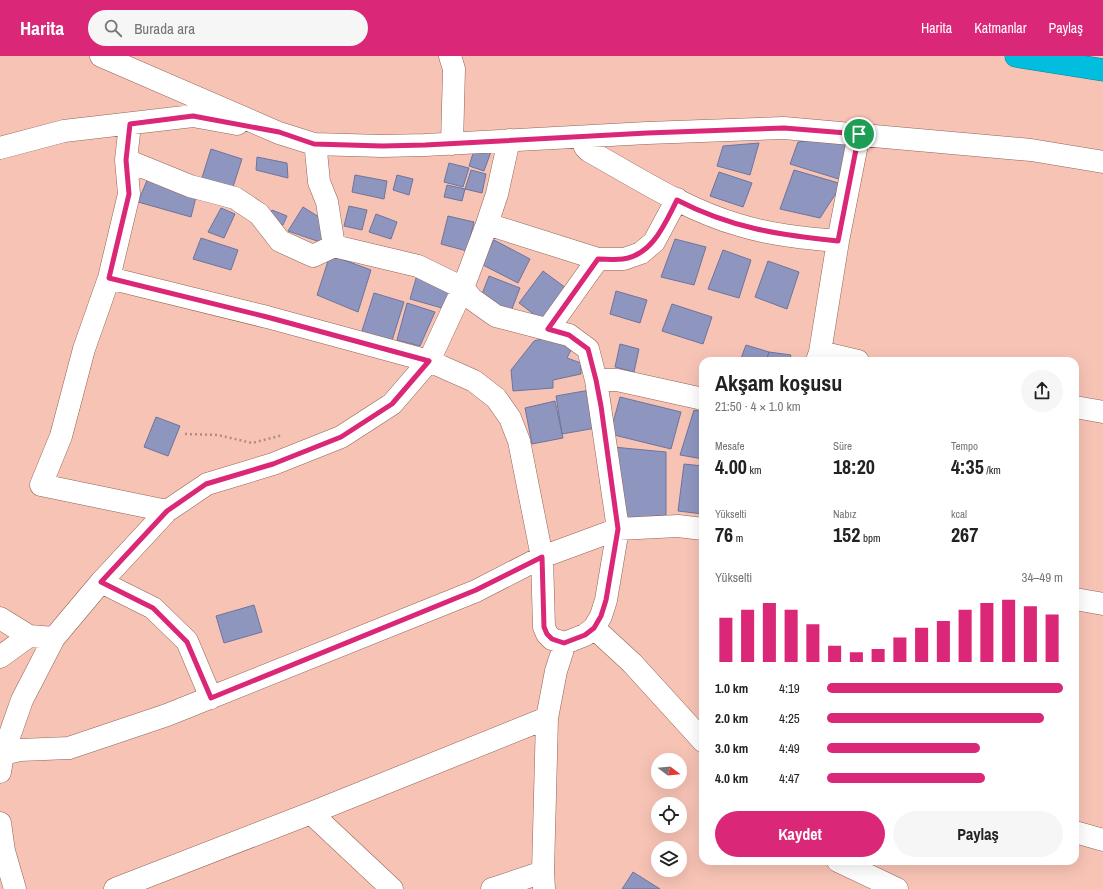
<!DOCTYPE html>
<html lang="tr">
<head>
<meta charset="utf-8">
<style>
  :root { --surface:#fff; --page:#f6f6f6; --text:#222; --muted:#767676; --accent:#db2777 }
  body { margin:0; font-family:"Archivo Narrow",sans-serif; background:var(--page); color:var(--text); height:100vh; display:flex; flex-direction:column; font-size:15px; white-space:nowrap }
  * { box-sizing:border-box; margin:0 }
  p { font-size:13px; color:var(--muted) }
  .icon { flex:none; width:22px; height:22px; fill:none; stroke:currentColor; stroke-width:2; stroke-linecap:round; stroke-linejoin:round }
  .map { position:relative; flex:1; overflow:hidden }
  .drawer { position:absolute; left:699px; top:301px; width:380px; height:508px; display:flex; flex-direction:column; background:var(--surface); border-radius:12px; box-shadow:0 4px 16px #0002 }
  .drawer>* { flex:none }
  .needle { width:26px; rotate:106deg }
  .buttons { position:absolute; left:651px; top:697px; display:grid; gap:8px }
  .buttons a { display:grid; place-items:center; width:36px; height:36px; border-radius:50%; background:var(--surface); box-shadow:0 4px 16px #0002; font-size:20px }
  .pin { position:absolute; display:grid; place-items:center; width:34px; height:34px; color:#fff; margin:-17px; border:2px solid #fff; border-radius:50%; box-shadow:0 1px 4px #0007 }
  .round { display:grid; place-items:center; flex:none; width:42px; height:42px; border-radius:21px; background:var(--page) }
  .head { display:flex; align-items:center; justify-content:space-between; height:68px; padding:0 16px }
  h1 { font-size:22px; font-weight:800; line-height:30px }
  .metrics { display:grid; grid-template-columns:repeat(3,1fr); gap:6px; height:68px; padding:4px 16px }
  .metrics div { display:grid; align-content:center }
  .metrics b { font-size:20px; font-weight:800 }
  .metrics small { font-size:11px; font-weight:400 }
  .metrics p { font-size:11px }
  .chart { height:112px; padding:8px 16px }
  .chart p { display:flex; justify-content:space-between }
  .chart svg { width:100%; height:72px; margin-top:4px; stroke:var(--accent); stroke-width:6 }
  .action { display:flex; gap:8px; margin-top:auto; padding:8px 16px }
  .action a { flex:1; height:46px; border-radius:24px; background:var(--accent); color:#fff; font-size:16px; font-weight:800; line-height:46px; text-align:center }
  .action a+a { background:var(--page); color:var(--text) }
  ul { padding:0 16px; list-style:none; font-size:13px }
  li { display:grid; grid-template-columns:64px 48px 1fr; align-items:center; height:30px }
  li i { height:10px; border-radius:5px; background:var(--accent) }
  header { display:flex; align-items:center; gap:24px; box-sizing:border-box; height:56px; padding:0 20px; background:var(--accent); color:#fff }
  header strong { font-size:19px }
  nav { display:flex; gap:22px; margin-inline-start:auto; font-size:14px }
  .search { width:280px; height:36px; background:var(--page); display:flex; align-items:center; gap:10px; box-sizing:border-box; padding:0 14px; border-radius:22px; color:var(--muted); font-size:15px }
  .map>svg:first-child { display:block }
  .building { fill:#8e96c0; stroke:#6d749c }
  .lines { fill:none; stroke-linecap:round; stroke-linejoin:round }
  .minor-casing { stroke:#916457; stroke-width:23 }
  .highway-casing { stroke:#0f8397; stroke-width:23 }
  .path { stroke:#b68c81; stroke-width:2.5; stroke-dasharray:2 3; stroke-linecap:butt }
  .minor { stroke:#fff; stroke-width:22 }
  .highway { stroke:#01bdde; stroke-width:22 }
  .route-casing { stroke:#fff; stroke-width:8 }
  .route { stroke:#db2777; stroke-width:5 }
</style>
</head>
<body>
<header>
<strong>Harita</strong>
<div class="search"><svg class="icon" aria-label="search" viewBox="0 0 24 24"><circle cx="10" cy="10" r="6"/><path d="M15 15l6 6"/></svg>Burada ara</div>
<nav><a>Harita</a><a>Katmanlar</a><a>Paylaş</a></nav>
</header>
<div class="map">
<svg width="1103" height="833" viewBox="0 0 1103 833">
  <rect width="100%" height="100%" fill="#f7c3b5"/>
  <!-- building -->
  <path class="building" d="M834,82l17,5 -9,37 -52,-16 8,-22z
    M759,87l-9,32 -33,-9 6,-20z
    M476,88l16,5 -8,22 -15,-5z
    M211,93l31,10 -11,34 -31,-9z
    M257,101l30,6 1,15 -32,-8z
    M449,107l20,5 -6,19 -19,-5z
    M471,114l15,4 -4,19 -17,-4z
    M794,114l48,14 -22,34 -40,-9z
    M719,116l33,11 -9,24 -33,-11z
    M355,119l32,6 -3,18 -32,-7z
    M397,119l16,4 -4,16 -16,-5z
    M148,122l49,15 -6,24 -53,-15z
    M447,129l18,4 -3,12 -18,-4z
    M349,150l18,4 -5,20 -18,-4z
    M303,151l27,17 -10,18 -32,-11z
    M221,152l14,6 -11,24 -16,-6z
    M272,154l15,6 -4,9 -15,-6z
    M376,158l21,8 -6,17 -22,-7z
    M448,160l26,6 -7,29 -26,-7z
    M201,182l37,12 -7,20 -38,-11z
    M675,183l31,8 -12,38 -33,-8z
    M494,184l36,19 -12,24 -37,-19z
    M723,194l28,10 -12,38 -31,-9z
    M330,199l41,15 -13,42 -41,-17z
    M768,205l31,11 -12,37 -32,-12z
    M543,215l23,17 -22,34 -25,-19z
    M417,219l38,11 -6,24 -39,-11z
    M489,220l31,12 -10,26 -31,-12z
    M616,235l31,9 -7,23 -30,-9z
    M374,237l30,9 -14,45 -30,-10z
    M407,247l28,9 -15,34 -23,-6z
    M672,248l40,13 -9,27 -41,-13z
    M553,280l19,12 -5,10 14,5v11l-28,6v8l-40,3 -2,-21 23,-29z
    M620,288l19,5 -5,23 -19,-5z
    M746,289l23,7 -3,9h-26z
    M769,296l22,3 -2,6h-23z
    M590,334l6,38 -34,6 -6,-38z
    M620,341l61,15 -10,37 -61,-15z
    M555,345l8,37 -31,6 -7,-36z
    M694,354l9,2v47l-23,-4z
    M156,361l24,9 -12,30 -24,-9z
    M613,391l53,5v63l-45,5z
    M684,408l19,2v48l-25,-3z
    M254,549l8,27 -38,11 -8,-27z
    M633,816l27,17h-38z"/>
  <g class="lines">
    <!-- minor casing -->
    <g class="minor-casing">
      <path id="minor" d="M101,0l178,77 35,11 68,2 43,-1 222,-12 137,-5 247,22 72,12
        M450,0l4,13 -2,75
        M130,68l-4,36 3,34 -20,84 -25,71 -23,87 -20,49 126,26
        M581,81l4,10 4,4c47,26 97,59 150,74 32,10 66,13 99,16
        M314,88l2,7 3,31 8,20 7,44
        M0,92l64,-17 129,-15 44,8
        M126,104l64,26 45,12 24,16 21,27 33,15 21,-10 84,20 45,22 9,11 24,17 73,19 19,14 8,31
        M487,168l111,35h26l17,-6 13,-11 23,-43
        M548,273l50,-70
        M820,296l38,9
        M817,305l3,-9 18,-111 21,-107
        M703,343l-86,-19h-21l22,149 60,-3 25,3
        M1075,351l28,5
        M101,526l52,26 34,33 24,57
        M1075,543l28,5
        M0,562l29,18 25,2
        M594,572l38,35 71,78
        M0,601l29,-21
        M3,698l17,-4 49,-2 98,-33 309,-124 66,-34 76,-28 -12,71 -5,16 -7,12 -9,7 -20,8 -13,-4 -5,-5 -3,-7 -2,-70 -23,-116 -9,-23 -14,-20 -22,-17 -45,-20 -162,-44 -158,-39
        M0,716l3,-18 19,-54 32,-62 47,-56 66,-71 40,-27 66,-20 68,-27 51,-33 37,-43 34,-73 24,-64 10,-30 12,-54
        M311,757l81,76
        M0,767l4,28 11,38
        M1075,776l28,8
        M838,805l59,28
        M115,833l196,-76 236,-95
        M492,833l51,-17
        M544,833l-1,-17 4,-154 9,-47 9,-28"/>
    </g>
    <!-- highway casing -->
    <g class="highway-casing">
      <path id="highway" d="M1016,0l87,14"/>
    </g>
    <!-- path -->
    <path class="path" d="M185,378l33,1 34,8 31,-8"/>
    <!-- minor -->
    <use href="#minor" class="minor"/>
    <!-- highway -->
    <use href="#highway" class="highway"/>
  </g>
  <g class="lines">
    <!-- route casing -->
    <g class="route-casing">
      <path id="route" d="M193,60l86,16 35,12 68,2 43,-1 222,-12 137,-5 75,6 -21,107c-59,-6 -107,-13 -161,-41 -12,23 -24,55 -54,59 -8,1 -17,0 -25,0l-50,70 21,6 19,14 8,31 5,26 17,123 -12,71 -5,16 -7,12 -9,7 -21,8 -12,-4 -5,-5 -3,-7 -2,-70 -66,33 -265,108 -24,-56 -34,-34 -52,-26 66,-71 39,-27 67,-20 68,-27 51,-33 37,-43 -162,-44 -158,-39 20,-84 -3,-34 4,-36z"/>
    </g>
    <!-- route -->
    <use href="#route" class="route"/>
  </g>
</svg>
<div class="buttons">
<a><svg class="needle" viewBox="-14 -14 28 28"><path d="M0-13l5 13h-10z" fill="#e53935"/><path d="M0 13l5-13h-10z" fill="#767676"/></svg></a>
<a><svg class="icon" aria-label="locate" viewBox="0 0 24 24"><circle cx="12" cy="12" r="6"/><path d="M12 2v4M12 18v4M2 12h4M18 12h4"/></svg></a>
<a><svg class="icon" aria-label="layers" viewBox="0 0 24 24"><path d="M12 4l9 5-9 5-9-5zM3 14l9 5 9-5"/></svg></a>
</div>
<div class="pin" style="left:859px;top:78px;background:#1e9e55"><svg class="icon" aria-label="arrive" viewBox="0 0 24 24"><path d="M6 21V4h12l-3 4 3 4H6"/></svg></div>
<section class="drawer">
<div class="head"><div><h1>Akşam koşusu</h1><p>21:50 · 4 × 1.0 km</p></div><a class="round"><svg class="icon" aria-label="share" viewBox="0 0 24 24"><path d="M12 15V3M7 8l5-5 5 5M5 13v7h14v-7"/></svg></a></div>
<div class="metrics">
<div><p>Mesafe</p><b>4.00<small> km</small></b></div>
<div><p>Süre</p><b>18:20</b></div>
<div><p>Tempo</p><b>4:35<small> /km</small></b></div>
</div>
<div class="metrics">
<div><p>Yükselti</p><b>76<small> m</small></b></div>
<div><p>Nabız</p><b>152<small> bpm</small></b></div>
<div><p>kcal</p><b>267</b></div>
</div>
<div class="chart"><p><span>Yükselti</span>34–49 m</p>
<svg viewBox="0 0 160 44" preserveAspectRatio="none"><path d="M5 44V17M15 44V12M25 44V8M35 44V12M45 44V21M55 44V34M65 44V38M75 44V36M85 44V29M95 44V23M105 44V19M115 44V12M125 44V8M135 44V6M145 44V10M155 44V15"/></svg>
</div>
<ul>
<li><b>1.0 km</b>4:19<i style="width:100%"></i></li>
<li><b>2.0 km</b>4:25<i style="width:92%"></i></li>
<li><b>3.0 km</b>4:49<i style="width:65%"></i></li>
<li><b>4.0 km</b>4:47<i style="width:67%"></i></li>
</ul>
<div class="action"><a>Kaydet</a><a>Paylaş</a></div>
</section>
</div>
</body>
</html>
